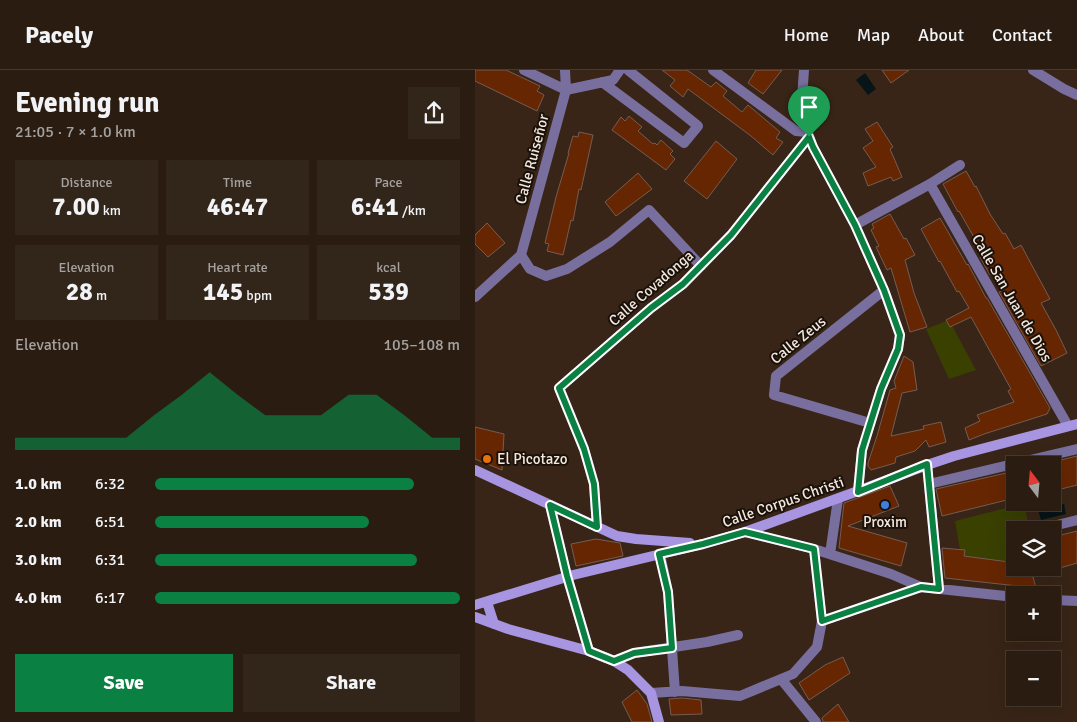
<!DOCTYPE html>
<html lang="en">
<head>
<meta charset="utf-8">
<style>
  :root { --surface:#2a1c11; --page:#32251a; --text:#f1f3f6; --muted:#a5a19f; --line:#463a31; --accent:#0b8043 }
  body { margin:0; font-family:Signika,sans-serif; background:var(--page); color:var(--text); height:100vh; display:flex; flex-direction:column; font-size:19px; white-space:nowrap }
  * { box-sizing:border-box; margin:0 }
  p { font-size:16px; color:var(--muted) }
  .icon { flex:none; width:28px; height:28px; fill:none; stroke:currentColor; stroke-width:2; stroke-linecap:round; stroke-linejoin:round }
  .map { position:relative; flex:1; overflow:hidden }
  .details { display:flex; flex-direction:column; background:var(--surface); width:475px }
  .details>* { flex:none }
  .needle { width:32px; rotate:344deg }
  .fabs { position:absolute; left:531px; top:386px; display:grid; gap:10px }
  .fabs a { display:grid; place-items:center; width:55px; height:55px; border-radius:0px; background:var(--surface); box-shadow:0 5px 20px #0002,0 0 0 1px var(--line); font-size:25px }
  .pin { position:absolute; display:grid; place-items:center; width:42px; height:42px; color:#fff; margin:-51px -21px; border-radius:50% 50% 50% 0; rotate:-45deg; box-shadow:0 0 5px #0007 }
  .pin .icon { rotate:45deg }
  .round { display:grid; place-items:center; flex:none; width:52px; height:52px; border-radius:0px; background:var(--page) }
  .overview { display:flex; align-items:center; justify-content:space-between; height:85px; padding:0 15px }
  h1 { font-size:28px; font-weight:700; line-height:38px }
  .stats { display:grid; grid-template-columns:repeat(3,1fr); gap:8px; height:85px; padding:5px 15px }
  .stats div { display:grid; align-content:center; border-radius:0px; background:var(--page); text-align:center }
  .stats b { font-size:25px; font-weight:700 }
  .stats small { font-size:14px; font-weight:400 }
  .stats p { font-size:14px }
  .chart { height:140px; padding:10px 15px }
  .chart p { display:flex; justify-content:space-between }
  .chart svg { width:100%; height:90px; margin-top:5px; fill:var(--accent); opacity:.7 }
  .action { display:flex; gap:10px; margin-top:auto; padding:10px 15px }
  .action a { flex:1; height:58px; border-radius:0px; background:var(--accent); color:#fff; font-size:20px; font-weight:700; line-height:58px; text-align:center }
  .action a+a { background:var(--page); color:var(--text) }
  ul { padding:0 15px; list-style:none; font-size:16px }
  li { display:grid; grid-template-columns:80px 60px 1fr; align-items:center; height:38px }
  li i { height:12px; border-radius:6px; background:var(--accent) }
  header { display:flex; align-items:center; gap:30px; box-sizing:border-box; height:70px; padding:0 25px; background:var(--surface); border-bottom:1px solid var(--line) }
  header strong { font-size:24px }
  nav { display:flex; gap:28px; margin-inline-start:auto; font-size:18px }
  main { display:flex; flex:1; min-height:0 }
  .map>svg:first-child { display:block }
  .green { fill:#394000 }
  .water { fill:#071518 }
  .building { fill:#662602; stroke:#765c52 }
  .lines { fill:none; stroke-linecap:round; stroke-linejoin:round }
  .street { stroke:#796f9e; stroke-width:10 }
  .secondary { stroke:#a795e1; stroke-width:10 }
  .route-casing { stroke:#fff; stroke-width:10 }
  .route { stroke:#0b8043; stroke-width:6 }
  .food-dot { fill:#e8710a; stroke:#19110a; stroke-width:2 }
  .shop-dot { fill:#3f7fe0; stroke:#19110a; stroke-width:2 }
  .labels { text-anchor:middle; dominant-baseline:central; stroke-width:4; stroke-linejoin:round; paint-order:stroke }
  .street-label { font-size:15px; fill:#f4e7de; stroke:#19110a }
  .poi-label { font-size:15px; fill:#f4e7de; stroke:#19110a; text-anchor:start }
</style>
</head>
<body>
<header>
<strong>Pacely</strong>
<nav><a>Home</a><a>Map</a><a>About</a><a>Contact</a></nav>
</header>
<main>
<section class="details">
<div class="overview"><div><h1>Evening run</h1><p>21:05 · 7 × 1.0 km</p></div><a class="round"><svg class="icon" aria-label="share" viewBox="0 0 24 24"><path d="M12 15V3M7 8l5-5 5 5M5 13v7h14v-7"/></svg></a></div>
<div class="stats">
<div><p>Distance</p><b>7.00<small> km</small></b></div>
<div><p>Time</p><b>46:47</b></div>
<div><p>Pace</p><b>6:41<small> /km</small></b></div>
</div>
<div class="stats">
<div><p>Elevation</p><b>28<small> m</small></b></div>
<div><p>Heart rate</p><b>145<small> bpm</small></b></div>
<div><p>kcal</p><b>539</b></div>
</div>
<div class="chart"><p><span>Elevation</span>105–108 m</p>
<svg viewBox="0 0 160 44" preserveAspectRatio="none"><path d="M0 44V38L10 38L20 38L30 38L40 38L50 27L60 17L70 6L80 17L90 27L100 27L110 27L120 17L130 17L140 27L150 38L160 38V44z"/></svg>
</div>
<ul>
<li><b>1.0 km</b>6:32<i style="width:85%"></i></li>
<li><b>2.0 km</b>6:51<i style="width:70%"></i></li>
<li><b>3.0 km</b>6:31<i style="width:86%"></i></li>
<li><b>4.0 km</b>6:17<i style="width:100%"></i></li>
</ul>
<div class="action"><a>Save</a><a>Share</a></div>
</section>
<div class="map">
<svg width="602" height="652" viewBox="0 0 602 652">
  <rect width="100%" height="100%" fill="#382517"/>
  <!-- green -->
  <path class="green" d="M474,250l27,50 -27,9 -23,-50z
    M543,435l7,3 3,15 -4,3 -4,4h-5v36l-6,-4 -45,-6 -4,-6 -5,-29z"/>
  <!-- water -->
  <path class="water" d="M390,3l11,16 -8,6 -12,-15z
    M589,434l2,10 -25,6 -3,-10z"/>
  <!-- building -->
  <path class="building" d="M0,0h31l34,16 -3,5 7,4 -7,16 -62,-30z
    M187,0h25l24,17 5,-5 11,9 -4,5 19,16 6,-7 32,27 -4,6 7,4 -10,13 -22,-19 -63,-47 -5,8 -13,-11 5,-6z
    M281,0h26l-19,24 -15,-11z
    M407,0h27l-18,13z
    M154,46l13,11 -4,4 15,13 2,-1 2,2 4,-5 12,11 -3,3 5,5 -9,11 -54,-40 9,-13 4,4z
    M402,52l16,25 -3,2 12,28 -9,4 -2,-4 -23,9 -5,-13 13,-6 -13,-19 10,-7 -8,-12z
    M104,62l14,3 -12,55 -2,-1 -6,32 -2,-1 -8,35 -16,-4 2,-7 -4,-1 11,-46 13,-44h-1l5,-17 5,1z
    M241,71l21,18 -30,40 -23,-18z
    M491,101l9,16 1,-1 14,28 13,20 2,-1 9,16 7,-4 29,54 -9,4 15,27 11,23 -26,13 -42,-74 4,-2 -10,-17 -3,2 -10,-18 3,-2 -4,-9 -20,-35 -1,1 -15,-28z
    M163,103l14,16 -36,27 -11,-14z
    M415,144l14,25 2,-1 9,17 -10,5 9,33 13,34 -17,5 -19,-64 -4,2 -11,-23 3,-1 -8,-16 3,-2 -2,-4z
    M465,148l27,47 1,-1 18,34h1l63,110 -3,6 -63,20 -15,6 -4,-12 15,-7 -3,-6 37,-13 -6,-11 3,-2 -40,-72 -21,10 -4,-7 23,-12 -10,-17 -2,1 -17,-31 -1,1 -18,-33z
    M12,153l18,20 -17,14 -13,-13v-9z
    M429,286l9,6 4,28 -15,3 -11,43 33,-7 -1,-3 18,-4 5,20 -17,5 -3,-7 -11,11 -19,6 -1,6 -24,7 -3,-4v-3l9,-27 13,-46 6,-2 -2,-7z
    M0,357l29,7 -2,36 -27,-11z
    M602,386v29l-24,6v-29z
    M540,401v27l-73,18 -6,-27z
    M415,416l9,20 -51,20 59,17 -6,23 -62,-18 5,-45z
    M602,461v32l-24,7v-33z
    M121,469l24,4 3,13 -47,10 -5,-22z
    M467,478l23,2 -1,6 45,6 6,4v2h3l15,9 3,11 -91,-10z
    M368,587l7,16 -41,27 -10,-17 26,-18z
    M162,620l10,14 5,18h-20l-10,-20z
    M207,628l19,2 1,14 -31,1 -2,-16z
    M363,634l11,18h-26l-1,-4z"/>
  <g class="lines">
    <!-- street -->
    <path class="street" d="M49,0l42,20 47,-10 7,-10
      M238,0l83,61 11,1
      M329,0c-1,13 -2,27 -2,39 1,14 7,26 11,38l42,78 29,65 16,45 -2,14 -17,40 -19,61 -4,41
      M558,0l31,19 13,6
      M127,12l82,61 14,-17 -70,-56
      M455,114l138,242
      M380,155l75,-41 30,-19
      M46,185l9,14 16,7 21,-7 43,-27 39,-32 52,56
      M46,185l45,-165 -1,-20
      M0,227l46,-42
      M395,353l-96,-28 2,-19 108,-86
      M452,395l12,124
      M454,414l148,-35
      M75,435l17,71 22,75
      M122,457l-3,-43 -10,-35 -25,-61 92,-80 32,-24 48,-49 78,-98
      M562,460l40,-10
      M270,462l69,17 77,25 30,13 94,10
      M185,484l8,38 7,100
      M355,484l8,-55
      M578,530l24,1
      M347,551l99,-34
      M139,591l20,-8 73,-11 31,-7
      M306,609l35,43
      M176,623l31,-2 58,5 53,-22 24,-27 5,-26 -8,-72"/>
    <!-- secondary -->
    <path class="secondary" d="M0,400l142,66 19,3 54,4
      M12,532l7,22
      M0,535l98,-30 130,-31 42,-12 113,-41 69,-26 27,-9 123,-32
      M0,547l33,12 81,22 25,10 14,9 23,23 8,29"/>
  </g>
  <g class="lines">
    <!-- route casing -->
    <g class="route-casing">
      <path id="route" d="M334,67l4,10 42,78 29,65 16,45 -2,14 -17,40 -19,61 -4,42 69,-28 12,125 -18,-2 -99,34 -8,-72 -69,-17 -42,12 -44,10 9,38 4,56 -38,5 -20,8 -25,-10 -22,-75 -17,-71 47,22 -3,-43 -10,-35 -25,-61 92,-80 32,-24 48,-49z"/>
    </g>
    <!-- route -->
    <use href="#route" class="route"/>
  </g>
  <!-- markers -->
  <circle class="food-dot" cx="12" cy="389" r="5"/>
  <circle class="shop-dot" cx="410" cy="435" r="5"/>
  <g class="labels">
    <!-- street labels -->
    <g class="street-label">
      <text transform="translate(57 89) rotate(-75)">Calle Ruiseñor</text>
      <text transform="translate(176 218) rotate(-41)">Calle Covadonga</text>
      <text transform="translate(537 228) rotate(60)">Calle San Juan de Dios</text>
      <text transform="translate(323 270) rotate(-39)">Calle Zeus</text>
      <text transform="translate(308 432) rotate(-19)">Calle Corpus Christi</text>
    </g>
    <!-- poi labels -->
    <g class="poi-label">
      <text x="22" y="389">El Picotazo</text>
      <text x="410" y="452" text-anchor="middle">Proxim</text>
    </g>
  </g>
</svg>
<div class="fabs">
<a><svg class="needle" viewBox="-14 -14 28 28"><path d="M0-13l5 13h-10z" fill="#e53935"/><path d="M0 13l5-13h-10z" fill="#a5a19f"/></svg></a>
<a><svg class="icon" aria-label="layers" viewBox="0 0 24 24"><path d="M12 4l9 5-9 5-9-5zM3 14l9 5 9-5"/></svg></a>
<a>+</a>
<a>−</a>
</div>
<div class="pin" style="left:334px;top:67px;background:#1e9e55"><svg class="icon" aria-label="arrive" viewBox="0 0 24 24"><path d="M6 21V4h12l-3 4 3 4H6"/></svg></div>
</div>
</main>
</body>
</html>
